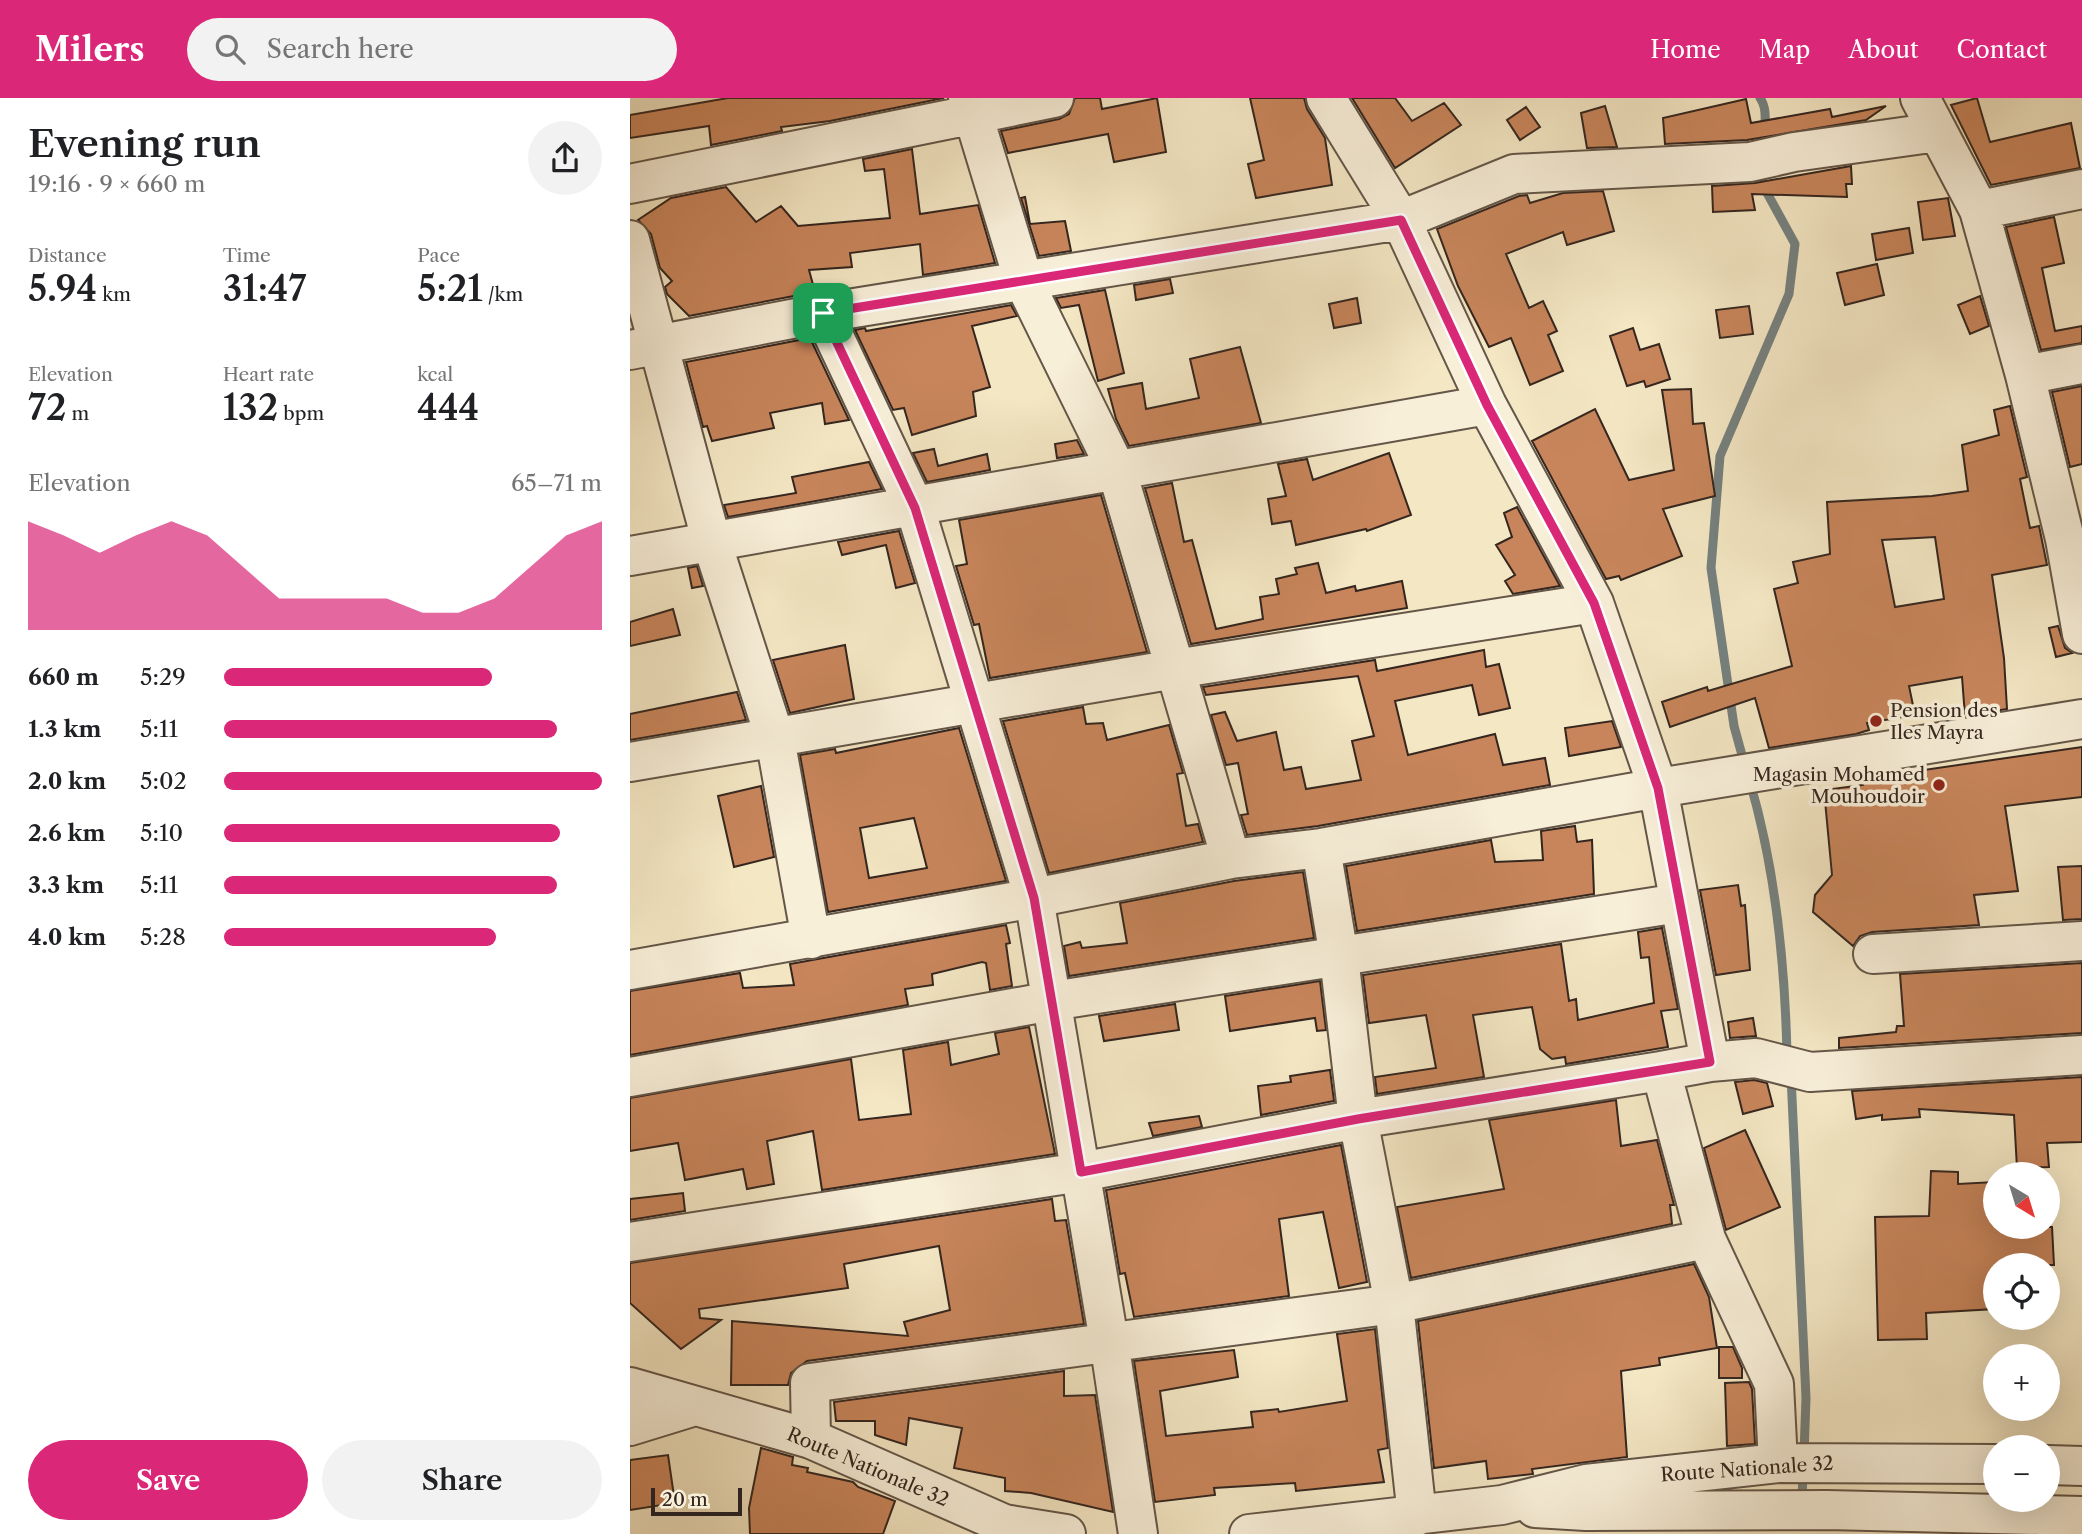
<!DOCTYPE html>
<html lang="en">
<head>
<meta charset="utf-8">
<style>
  :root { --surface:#fff; --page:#f2f2f2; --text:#202124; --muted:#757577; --accent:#db2777 }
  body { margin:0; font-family:"Libre Caslon Text",serif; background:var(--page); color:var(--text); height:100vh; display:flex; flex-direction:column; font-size:26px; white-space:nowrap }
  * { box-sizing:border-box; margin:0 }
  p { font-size:23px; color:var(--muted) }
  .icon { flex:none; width:38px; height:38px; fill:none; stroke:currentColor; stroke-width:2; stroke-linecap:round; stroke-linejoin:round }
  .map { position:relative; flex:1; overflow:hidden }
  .sheet { display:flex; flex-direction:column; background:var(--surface); width:630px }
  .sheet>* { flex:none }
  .needle { width:46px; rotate:142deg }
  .tools { position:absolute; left:1353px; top:1064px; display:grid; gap:14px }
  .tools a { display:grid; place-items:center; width:77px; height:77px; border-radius:50%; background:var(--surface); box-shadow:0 7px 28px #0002; font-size:35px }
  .scale { position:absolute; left:21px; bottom:18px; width:91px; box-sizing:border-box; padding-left:7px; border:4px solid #34261f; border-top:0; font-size:19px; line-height:24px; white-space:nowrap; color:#34261f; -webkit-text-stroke:5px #f8efd9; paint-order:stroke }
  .pin { position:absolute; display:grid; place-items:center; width:60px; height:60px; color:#fff; margin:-30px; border-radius:14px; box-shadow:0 4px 10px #0006 }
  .round { display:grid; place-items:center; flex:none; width:74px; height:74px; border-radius:37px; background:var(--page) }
  .overview { display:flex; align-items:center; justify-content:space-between; height:119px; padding:0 28px }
  h1 { font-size:38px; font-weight:600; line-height:52px }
  .stats { display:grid; grid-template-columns:repeat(3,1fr); gap:10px; height:119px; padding:7px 28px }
  .stats div { display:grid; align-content:center }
  .stats b { font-size:35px; font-weight:600 }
  .stats small { font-size:19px; font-weight:400 }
  .stats p { font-size:19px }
  .chart { height:196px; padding:14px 28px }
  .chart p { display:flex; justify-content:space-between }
  .chart svg { width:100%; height:126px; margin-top:7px; fill:var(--accent); opacity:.7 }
  .button { display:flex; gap:14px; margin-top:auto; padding:14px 28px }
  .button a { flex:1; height:80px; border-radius:42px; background:var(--accent); color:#fff; font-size:28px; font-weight:600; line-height:80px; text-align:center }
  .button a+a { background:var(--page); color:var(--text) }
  ul { padding:0 28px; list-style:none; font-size:23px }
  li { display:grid; grid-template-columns:112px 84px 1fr; align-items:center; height:52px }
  li i { height:18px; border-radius:9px; background:var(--accent) }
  header { display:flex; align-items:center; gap:42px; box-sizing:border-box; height:98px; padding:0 35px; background:var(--accent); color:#fff }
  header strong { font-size:33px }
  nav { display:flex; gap:38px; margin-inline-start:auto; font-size:24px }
  .search { width:490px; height:63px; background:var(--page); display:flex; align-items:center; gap:18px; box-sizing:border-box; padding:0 24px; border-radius:38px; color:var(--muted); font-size:26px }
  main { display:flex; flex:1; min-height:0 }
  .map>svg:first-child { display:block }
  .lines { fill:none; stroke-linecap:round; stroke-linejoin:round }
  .stream { stroke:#75817f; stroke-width:9 }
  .building { fill:#c8855b; stroke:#34261f; stroke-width:2; fill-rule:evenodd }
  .minor-casing { stroke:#645648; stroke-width:42 }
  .minor { stroke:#f8efd9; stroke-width:38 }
  .route-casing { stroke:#fff; stroke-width:14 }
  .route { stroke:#db2777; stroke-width:9 }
  .poi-dot { fill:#8f2418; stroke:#f8efd9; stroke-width:2.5 }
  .labels { text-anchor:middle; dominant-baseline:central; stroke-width:7; stroke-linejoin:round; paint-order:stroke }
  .poi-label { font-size:19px; fill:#34261f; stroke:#f8efd9; text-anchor:start }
  .street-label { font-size:19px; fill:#34261f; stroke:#f8efd9 }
</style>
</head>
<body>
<header>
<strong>Milers</strong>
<div class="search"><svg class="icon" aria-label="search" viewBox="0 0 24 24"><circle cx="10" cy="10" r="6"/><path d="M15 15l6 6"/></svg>Search here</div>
<nav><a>Home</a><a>Map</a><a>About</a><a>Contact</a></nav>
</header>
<main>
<section class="sheet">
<div class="overview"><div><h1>Evening run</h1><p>19:16 · 9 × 660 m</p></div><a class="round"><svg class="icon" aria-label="share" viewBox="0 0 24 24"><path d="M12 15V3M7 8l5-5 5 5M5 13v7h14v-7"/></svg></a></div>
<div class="stats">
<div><p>Distance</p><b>5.94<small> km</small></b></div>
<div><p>Time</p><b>31:47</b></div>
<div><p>Pace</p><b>5:21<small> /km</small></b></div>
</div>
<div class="stats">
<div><p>Elevation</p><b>72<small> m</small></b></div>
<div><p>Heart rate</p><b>132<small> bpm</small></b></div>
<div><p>kcal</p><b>444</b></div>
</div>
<div class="chart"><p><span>Elevation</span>65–71 m</p>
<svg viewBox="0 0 160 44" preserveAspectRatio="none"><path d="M0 44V6L10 11L20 17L30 11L40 6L50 11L60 22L70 33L80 33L90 33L100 33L110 38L120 38L130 33L140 22L150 11L160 6V44z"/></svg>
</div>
<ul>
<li><b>660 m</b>5:29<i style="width:71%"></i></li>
<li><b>1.3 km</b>5:11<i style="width:88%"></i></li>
<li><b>2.0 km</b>5:02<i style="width:100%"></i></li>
<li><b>2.6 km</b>5:10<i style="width:89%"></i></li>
<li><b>3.3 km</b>5:11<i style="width:88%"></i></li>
<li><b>4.0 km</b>5:28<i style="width:72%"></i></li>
</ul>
<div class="button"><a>Save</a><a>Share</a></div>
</section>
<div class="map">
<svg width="1452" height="1436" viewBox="0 0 1452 1436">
  <rect width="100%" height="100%" fill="#f4e7c4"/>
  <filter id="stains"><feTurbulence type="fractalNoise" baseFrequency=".00286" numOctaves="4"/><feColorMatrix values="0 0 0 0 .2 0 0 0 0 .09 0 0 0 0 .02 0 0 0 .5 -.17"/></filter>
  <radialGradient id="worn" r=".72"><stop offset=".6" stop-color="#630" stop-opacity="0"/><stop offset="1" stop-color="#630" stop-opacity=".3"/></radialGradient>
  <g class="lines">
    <!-- stream -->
    <path class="stream" d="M1130,0c10,14 3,36 0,52
      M1115,668l-11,-40 -23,-158 9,-112 69,-162 6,-50 -40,-73
      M1120,684c26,89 35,182 37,273
      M1161,978l15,322 -2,56
      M1172,1404l1,-31"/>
  </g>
  <!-- building -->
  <path class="building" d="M98,0h216l-114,23 -49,6 1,4 -71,14 -2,-19 -79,12v-23z
    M445,0h25l2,11 55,-11 9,54 -52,10 -6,-28 -100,19 -7,-22 58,-12 10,-5z
    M620,0h54l3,11 18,29 7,47 -76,13 -8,-34 16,-4z
    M722,0h43l17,23 32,-18 17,22 -66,43z
    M1347,0l13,44 81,-19 9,45 -89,17 -40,-80z
    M1116,1l5,24 79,-14 2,8 54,-11 -20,14 -119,20 -82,4 -2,-26z
    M975,8l12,41 -30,1 -6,-35z
    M896,9l14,20 -20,13 -13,-20z
    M282,51l8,65 58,-9 17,58 -72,12 -3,-31 -70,9 2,14 -43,3 6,22 -126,24 -22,-22 -2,-7 7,-6 -12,-13 -9,-34 -13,-14 33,-22 55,-11 30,35 25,-16 17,20 92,-8 -6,-49 -19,2 -2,-12z
    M1221,68l1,18h-6l1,13 -95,-3 3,16 -42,2 -1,-26 43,-3z
    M973,93l11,40 -47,14 -4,-13 -57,22 23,54 14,-7 14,30 -9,4 15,36 -33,14 -19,-47 -22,9 -31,-61 -21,-57 82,-33 8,-1 3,8 33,-10z
    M395,99l5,27 35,-3 6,30 -32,5 -18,-58z
    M1318,100l7,38 -32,4 -5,-38z
    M1424,119l10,46 -22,5 13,63 27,-5v17l-41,7 -35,-123z
    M1279,130l4,25 -37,7 -4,-26z
    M1247,166l7,31 -39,10 -8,-32z
    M540,181l3,14 -37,7 -2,-15z
    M475,192l19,83 -26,8 -19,-76 -18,3 -5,-10z
    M1350,198l9,30 -19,8 -12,-29z
    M727,200l4,25 -27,5 -5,-24z
    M381,207l6,11 -45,10 18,61 -17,5 3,24 -64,19 -8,-27 -11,2 -38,-80 10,-2 1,3z
    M1119,208l4,28 -33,4 -4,-28z
    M1003,230l7,22 19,-6 11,35 -24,8 -2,-6 -17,5 -17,-50z
    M180,240l39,82 -24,4 -3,-21 -52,10 4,15 -62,13 -5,-15 -4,1 -17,-65z
    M610,249l21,76 -132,23 -13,-27 -8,-30 34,-6 4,26 53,-11 -9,-39z
    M1452,288v78l-12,3 -18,-75z
    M1061,291l2,35 11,-1 11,73 -52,13 19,47 -61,24 -2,-4 -13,3 -74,-138 63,-32 34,71 45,-10 -12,-80z
    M1380,308l17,71 -7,2 10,49 9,-2 8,39 -55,10 12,83 3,51 -42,7 -3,-39 -53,9 6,29 -48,8 2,7 -13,4 -87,14 -14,-50 -85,29 -8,-25 45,-15 1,4 84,-25 -18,-77 24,-6 -5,-21 37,-8 -3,-52 105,-6 36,-5 -6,-46 37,-10 -5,-25zM1305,439l9,62 -49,8 -13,-67z
    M447,342l7,14 -27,4 -2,-14z
    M304,351l4,17 49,-12 3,16 -63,12 -14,-29z
    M759,355l22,62 -44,16 -1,-2 -70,16 -5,-24 -19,3 -4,-25 18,-3 -8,-32 29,-5 6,21z
    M239,364l13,27 -154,28 -4,-12 72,-12 -4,-16z
    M542,385l12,59 8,-2 24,89 47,-10 -3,-22 19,-3 -3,-15 21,-5 -2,-6 23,-5 8,30 29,-7 1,5 46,-10 5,27 -216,36 -46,-156z
    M471,397l46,157 -157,26 -11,-54 -5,1 -18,-59 11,-2 -8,-44z
    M887,409l43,79 -47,8 -8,-13 10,-6 -19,-30 16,-8 -8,-24z
    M269,433l16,52 -19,5 -10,-43 -44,10 -4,-13z
    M67,468l6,20 -11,2 -4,-20z
    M43,511l7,26 -50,11v-24z
    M1428,528l7,22 7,5 -16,4 -7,-29z
    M215,547l9,54 -64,14 -17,-53z
    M854,552l2,17 13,-3 11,44 -31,7 -7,-30 -77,16 13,54 87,-21 8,31 42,-7 5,27 -232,41 -71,9 -6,-20 7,-1 -10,-51 -12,2 -15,-50 14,-3 12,29 39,-9 8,38 17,-3 5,22 55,-9 -9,-39 22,-5 -16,-60 -152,19 -3,-8 172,-27 2,11z
    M107,594l9,28 -116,20v-26z
    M453,609l3,17 17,-1 4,17 62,-15 14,48 -6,1 9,52 12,-2 5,18 -154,31 -46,-152z
    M982,623l9,26 -52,9 -4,-28z
    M329,630l47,153 -178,31 -28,-157 35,-6 1,4zM284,720l13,50 -58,10 -9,-50z
    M1452,649v50l-77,9 13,85 -44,4 5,30 -107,7 -12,4 -7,10 -40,-34 2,-17 17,-20 -8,-85 39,-5 -1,-6z
    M131,688l13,71 -40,10 -16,-71z
    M945,728l2,16 15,-2 2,54 -237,37 -11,-65 145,-26 4,22 48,-2 -2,-29z
    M1452,768v53l-19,1 -5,-53z
    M673,774l11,66 -245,38 -5,-30 16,-4 2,6 45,-5 -7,-40 114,-22z
    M1108,787l3,21 4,-1 5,65 -34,5 -16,-85z
    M376,827l4,18 -4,1 6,42 -22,4 -4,-27 -4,-1 -50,12 1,11 -28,4 3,16 -278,50v-64l110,-18 3,15 51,-3 -4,-21z
    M1032,830l16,81 -17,2 7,36 -102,17 -1,-7 -13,2 -12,-10 -8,-42 -59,8 11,62 -107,17 -2,-17 61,-9 -10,-53 -57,8 -6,-48 198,-31 8,57 7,-2 2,21 76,-17 -5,-46 -8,1 -3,-26z
    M1452,865v70l-243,15v-10l57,-6 1,-6h7l-4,-52z
    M690,883l6,49 -9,1 -2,-13 -85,13 -5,-35z
    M545,906l4,26 -75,11 -5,-25z
    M1123,920l3,18 -26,2 -2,-16z
    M399,929l26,127 -233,36 -9,-59 -46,10 7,43 -27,5 -4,-20 -58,11 -7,-37 -48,8v-53l221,-39 8,61 52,-6 -8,-64 45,-8 3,23 48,-11 -4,-21z
    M700,972l4,31 -73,14 -3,-29 33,-4 -1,-6z
    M1452,979v65l-35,1 2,24 -32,1 -3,-53 -95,-6 1,8 -38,3v-5l-26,4 -4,-28z
    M1124,982l13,3 6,23 -30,8 -8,-32z
    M986,1002l5,46 36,-6 17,65h-4l2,19 -261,54 -14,-71 107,-18 -15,-69z
    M569,1018l3,11 -49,9 -4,-13z
    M1115,1032l35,77 -54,23 -22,-82z
    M711,1047l26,137 -28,6 -16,-76 -44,7 10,77 -155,21 -9,-44 -5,1 -14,-84z
    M1301,1073l27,1v12l37,-2v45h57l2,38h-59v44l-69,4 1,26 -49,1 -3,-123 54,-1z
    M53,1095l2,18 -55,9v-21z
    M422,1101l3,22 11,-1 18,104 -277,37 -16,12 -3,12h-57l1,-64 176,15 -4,-14 46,-12 -11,-64 -95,18 4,24 -149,21 1,9 21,2 -40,29 -51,-46v-40z
    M1064,1166l15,33 8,51 -58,10 1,7 -39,6 6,86 -95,12 1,5 -45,5 -2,-18 -52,7 -16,-147z
    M745,1231l13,119 -10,2 6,32 -88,9 -1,-8 -81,5 1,7 -60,7 -21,-141 100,-11 4,27 -78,14 6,45 87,-9 -2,-15 27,-3 1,3 68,-11 -10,-67z
    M1089,1249h14l9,21v10h-23z
    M434,1273v25l31,-1 18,117 -82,-19 -26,-2v-13l-51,-10 8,-40 -53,-10 -3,27 -31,-10v-14h-39l-2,-19z
    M1119,1284l3,7 3,55 -28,2 -2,-63z
    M131,1350l32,9 -1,8 16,3 -1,4 46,10 5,5 37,14 -12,33h-133l-1,-26z
    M38,1357l7,48 -45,7v-50z"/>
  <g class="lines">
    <!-- minor casing -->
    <g class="minor-casing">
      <path id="minor" d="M338,0l56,184 93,189 114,388
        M696,0l75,122 86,185 107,198 64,185 52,274 -49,9 45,168 68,145 4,79
        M1290,0l59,112 46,165 40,164 17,95
        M0,86l424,-86
        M1349,112l103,-21
        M0,142l82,303 63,195 36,201
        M193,215l92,195 119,390 75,443 29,193
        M0,252l193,-37 578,-93 113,-46 236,-12 44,-10 144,-20
        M1395,277l57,-11
        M0,458l857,-151
        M0,664l545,-93 419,-66
        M691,750l18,109 19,162 36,185 23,212
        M1243,856l209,-13
        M0,872l404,-72 197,-39 90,-11 337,-60 424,-69
        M1080,964l46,-4 54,14 272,-17
        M0,979l422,-76 627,-98
        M0,1144l451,-70 277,-53 303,-48
        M0,1289l181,52 193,85 62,10
        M0,1328l65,-20
        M181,1341l-1,-56 584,-79 312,-65
        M1418,1367l34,1
        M905,1410l51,3 241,-1 255,6
        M619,1436l253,-29 84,-21 192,-21 217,1"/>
    </g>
    <!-- minor -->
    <use href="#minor" class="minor"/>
  </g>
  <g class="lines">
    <!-- route casing -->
    <g class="route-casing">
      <path id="route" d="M771,122l86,185 107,198 64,185 52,274 -352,57 -277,53 -47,-274 -119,-390 -92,-195z"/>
    </g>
    <!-- route -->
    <use href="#route" class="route"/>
  </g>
  <!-- markers -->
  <g class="poi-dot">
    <circle cx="1246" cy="623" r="7"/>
    <circle cx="1309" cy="687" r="7"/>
  </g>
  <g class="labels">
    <!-- poi labels -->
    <g class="poi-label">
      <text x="1260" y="612">Pension des<tspan x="1260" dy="22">Iles Mayra</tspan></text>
      <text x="1295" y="676" text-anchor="end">Magasin Mohamed<tspan x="1295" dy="22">Mouhoudoir</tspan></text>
    </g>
    <!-- street labels -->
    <g class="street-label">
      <text transform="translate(238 1369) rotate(23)">Route Nationale 32</text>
      <text transform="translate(1117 1371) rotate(-4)">Route Nationale 32</text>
    </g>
  </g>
  <rect width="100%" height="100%" filter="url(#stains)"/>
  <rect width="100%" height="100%" fill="url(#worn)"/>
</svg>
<div class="tools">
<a><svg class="needle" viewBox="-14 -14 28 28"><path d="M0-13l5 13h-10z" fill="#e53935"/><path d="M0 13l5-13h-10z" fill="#757577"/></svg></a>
<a><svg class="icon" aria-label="locate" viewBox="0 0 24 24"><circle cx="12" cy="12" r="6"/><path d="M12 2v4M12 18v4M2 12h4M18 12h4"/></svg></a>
<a>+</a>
<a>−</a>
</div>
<div class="scale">20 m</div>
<div class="pin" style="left:193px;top:215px;background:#1e9e55"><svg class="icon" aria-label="arrive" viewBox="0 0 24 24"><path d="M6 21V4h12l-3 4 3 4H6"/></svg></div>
</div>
</main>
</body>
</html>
